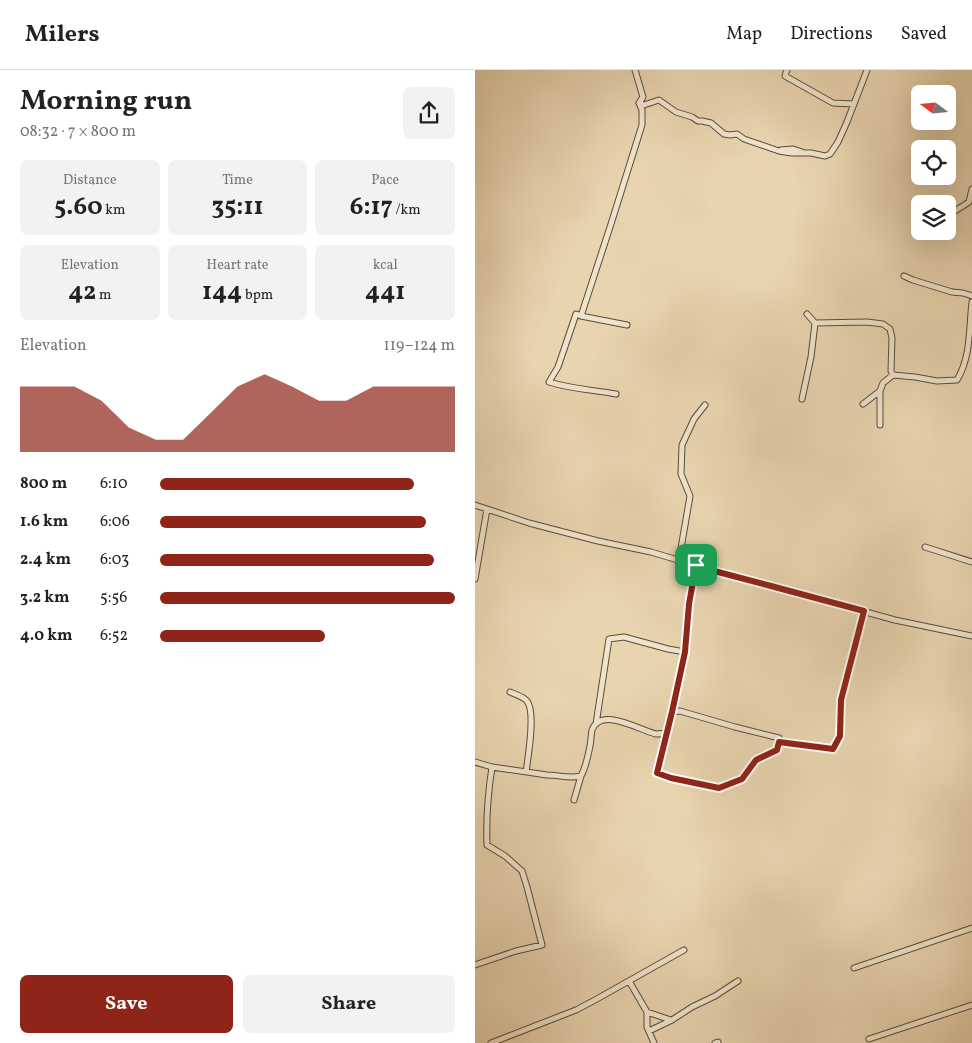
<!DOCTYPE html>
<html lang="en">
<head>
<meta charset="utf-8">
<style>
  :root { --surface:#fff; --page:#f2f2f2; --text:#222; --muted:#767676; --line:#e0e0e0; --accent:#8f2418 }
  body { margin:0; font-family:Vollkorn,serif; background:var(--page); color:var(--text); height:100vh; display:flex; flex-direction:column; font-size:19px; white-space:nowrap }
  * { box-sizing:border-box; margin:0 }
  p { font-size:16px; color:var(--muted) }
  .icon { flex:none; width:28px; height:28px; fill:none; stroke:currentColor; stroke-width:2; stroke-linecap:round; stroke-linejoin:round }
  .map { position:relative; flex:1; overflow:hidden }
  .panel { display:flex; flex-direction:column; background:var(--surface); width:475px }
  .panel>* { flex:none }
  .needle { width:32px; rotate:286deg }
  .buttons { position:absolute; left:436px; top:15px; display:grid; gap:10px }
  .buttons a { display:grid; place-items:center; width:45px; height:45px; border-radius:8px; background:var(--surface); box-shadow:0 5px 20px #0002; font-size:25px }
  .pin { position:absolute; display:grid; place-items:center; width:42px; height:42px; color:#fff; margin:-21px; border-radius:10px; box-shadow:0 2px 8px #0006 }
  .round { display:grid; place-items:center; flex:none; width:52px; height:52px; border-radius:8px; background:var(--page) }
  .summary { display:flex; align-items:center; justify-content:space-between; height:85px; padding:0 20px }
  h1 { font-size:28px; font-weight:700; line-height:38px }
  .stats { display:grid; grid-template-columns:repeat(3,1fr); gap:8px; height:85px; padding:5px 20px }
  .stats div { display:grid; align-content:center; border-radius:8px; background:var(--page); text-align:center }
  .stats b { font-size:25px; font-weight:700 }
  .stats small { font-size:14px; font-weight:400 }
  .stats p { font-size:14px }
  .chart { height:140px; padding:10px 20px }
  .chart p { display:flex; justify-content:space-between }
  .chart svg { width:100%; height:90px; margin-top:5px; fill:var(--accent); opacity:.7 }
  .primary-button { display:flex; gap:10px; margin-top:auto; padding:10px 20px }
  .primary-button a { flex:1; height:58px; border-radius:8px; background:var(--accent); color:#fff; font-size:20px; font-weight:700; line-height:58px; text-align:center }
  .primary-button a+a { background:var(--page); color:var(--text) }
  ul { padding:0 20px; list-style:none; font-size:16px }
  li { display:grid; grid-template-columns:80px 60px 1fr; align-items:center; height:38px }
  li i { height:12px; border-radius:6px; background:var(--accent) }
  header { display:flex; align-items:center; gap:30px; box-sizing:border-box; height:70px; padding:0 25px; background:var(--surface); border-bottom:1px solid var(--line) }
  header strong { font-size:24px }
  nav { display:flex; gap:28px; margin-inline-start:auto; font-size:18px }
  main { display:flex; flex:1; min-height:0 }
  .map>svg:first-child { display:block }
  .lines { fill:none; stroke-linecap:round; stroke-linejoin:round }
  .minor-casing { stroke:#594b3a; stroke-width:7 }
  .minor { stroke:#f0e3cb; stroke-width:5 }
  .route-casing { stroke:#fff; stroke-width:10 }
  .route { stroke:#8f2418; stroke-width:6 }
</style>
</head>
<body>
<header>
<strong>Milers</strong>
<nav><a>Map</a><a>Directions</a><a>Saved</a></nav>
</header>
<main>
<section class="panel">
<div class="summary"><div><h1>Morning run</h1><p>08:32 · 7 × 800 m</p></div><a class="round"><svg class="icon" aria-label="share" viewBox="0 0 24 24"><path d="M12 15V3M7 8l5-5 5 5M5 13v7h14v-7"/></svg></a></div>
<div class="stats">
<div><p>Distance</p><b>5.60<small> km</small></b></div>
<div><p>Time</p><b>35:11</b></div>
<div><p>Pace</p><b>6:17<small> /km</small></b></div>
</div>
<div class="stats">
<div><p>Elevation</p><b>42<small> m</small></b></div>
<div><p>Heart rate</p><b>144<small> bpm</small></b></div>
<div><p>kcal</p><b>441</b></div>
</div>
<div class="chart"><p><span>Elevation</span>119–124 m</p>
<svg viewBox="0 0 160 44" preserveAspectRatio="none"><path d="M0 44V12L10 12L20 12L30 19L40 32L50 38L60 38L70 25L80 12L90 6L100 12L110 19L120 19L130 12L140 12L150 12L160 12V44z"/></svg>
</div>
<ul>
<li><b>800 m</b>6:10<i style="width:86%"></i></li>
<li><b>1.6 km</b>6:06<i style="width:90%"></i></li>
<li><b>2.4 km</b>6:03<i style="width:93%"></i></li>
<li><b>3.2 km</b>5:56<i style="width:100%"></i></li>
<li><b>4.0 km</b>6:52<i style="width:56%"></i></li>
</ul>
<div class="primary-button"><a>Save</a><a>Share</a></div>
</section>
<div class="map">
<svg width="497" height="973" viewBox="0 0 497 973">
  <rect width="100%" height="100%" fill="#e8d4af"/>
  <filter id="stains"><feTurbulence type="fractalNoise" baseFrequency=".004" numOctaves="4"/><feColorMatrix values="0 0 0 0 .2 0 0 0 0 .09 0 0 0 0 .02 0 0 0 .5 -.17"/></filter>
  <radialGradient id="worn" r=".72"><stop offset=".6" stop-color="#630" stop-opacity="0"/><stop offset="1" stop-color="#630" stop-opacity=".3"/></radialGradient>
  <g class="lines">
    <!-- minor casing -->
    <g class="minor-casing">
      <path id="minor" d="M312,0l-2,6 48,27 21,1
        M164,33l5,2 15,-5 17,12 16,5 6,4h4l9,2 13,11 6,1 7,-1 7,5 35,12 13,2h19l14,3 5,-2 8,-12 9,-20 20,-52
        M306,80l12,-1 9,3
        M442,141h3
        M472,142l8,-1 14,-9 3,-13
        M429,206l9,4 39,12 11,1 9,3
        M106,246l46,9
        M340,253l52,-1 16,2 7,5 2,9 -1,33 2,4 22,2 22,4 20,-1c14,-23 12,-52 15,-78
        M141,324c-22,-4 -45,-5 -67,-12l9,-15 18,-53 5,2 30,-92 31,-99v-15l-3,-7 4,-6 -8,-27
        M327,329l9,-42 4,-34 -8,-9
        M388,334l17,-13
        M405,355v-34l3,-8 10,-8
        M0,435l54,18 69,18 53,11 67,20 53,14 124,34 77,16
        M450,477l47,15
        M204,490l11,-64 -9,-22 1,-29 12,-26 11,-14
        M0,509l12,-70
        M210,582l4,-49 7,-38
        M35,622c5,2 14,5 17,9 9,11 1,56 -1,71
        M121,654l13,-85 15,-2 44,12 17,3 -13,60
        M304,672l54,7 7,-13 1,-36 23,-89
        M0,692l17,5c-4,26 -6,52 -5,78l18,11 17,15 5,16 15,58 -26,6 -41,14
        M17,697l55,8c13,0 21,4 34,1 5,-9 7,-20 9,-30 1,-5 1,-11 2,-16 9,-24 47,0 64,4 4,0 8,-1 12,-1l4,-21 8,-1 55,16 44,11 -2,12 -21,10 -14,19 -24,9 -47,-10 -13,-5 10,-40
        M99,730l7,-24
        M379,898l118,-40
        M154,911l18,31v15l7,16
        M172,942l24,8
        M174,961l23,-11 20,-13 23,-11 23,-15
        M394,969l103,-34
        M16,973l85,-33 19,-10 89,-50
        M240,973l3,-1"/>
    </g>
    <!-- minor -->
    <use href="#minor" class="minor"/>
  </g>
  <g class="lines">
    <!-- route casing -->
    <g class="route-casing">
      <path id="route" d="M221,495l22,7 53,14 93,25 -23,89 -1,36 -7,13 -54,-7 -2,8 -21,10 -14,19 -23,9 -48,-10 -14,-5 15,-61 13,-60 4,-48z"/>
    </g>
    <!-- route -->
    <use href="#route" class="route"/>
  </g>
  <rect width="100%" height="100%" filter="url(#stains)"/>
  <rect width="100%" height="100%" fill="url(#worn)"/>
</svg>
<div class="buttons">
<a><svg class="needle" viewBox="-14 -14 28 28"><path d="M0-13l5 13h-10z" fill="#e53935"/><path d="M0 13l5-13h-10z" fill="#767676"/></svg></a>
<a><svg class="icon" aria-label="locate" viewBox="0 0 24 24"><circle cx="12" cy="12" r="6"/><path d="M12 2v4M12 18v4M2 12h4M18 12h4"/></svg></a>
<a><svg class="icon" aria-label="layers" viewBox="0 0 24 24"><path d="M12 4l9 5-9 5-9-5zM3 14l9 5 9-5"/></svg></a>
</div>
<div class="pin" style="left:221px;top:495px;background:#1e9e55"><svg class="icon" aria-label="arrive" viewBox="0 0 24 24"><path d="M6 21V4h12l-3 4 3 4H6"/></svg></div>
</div>
</main>
</body>
</html>
